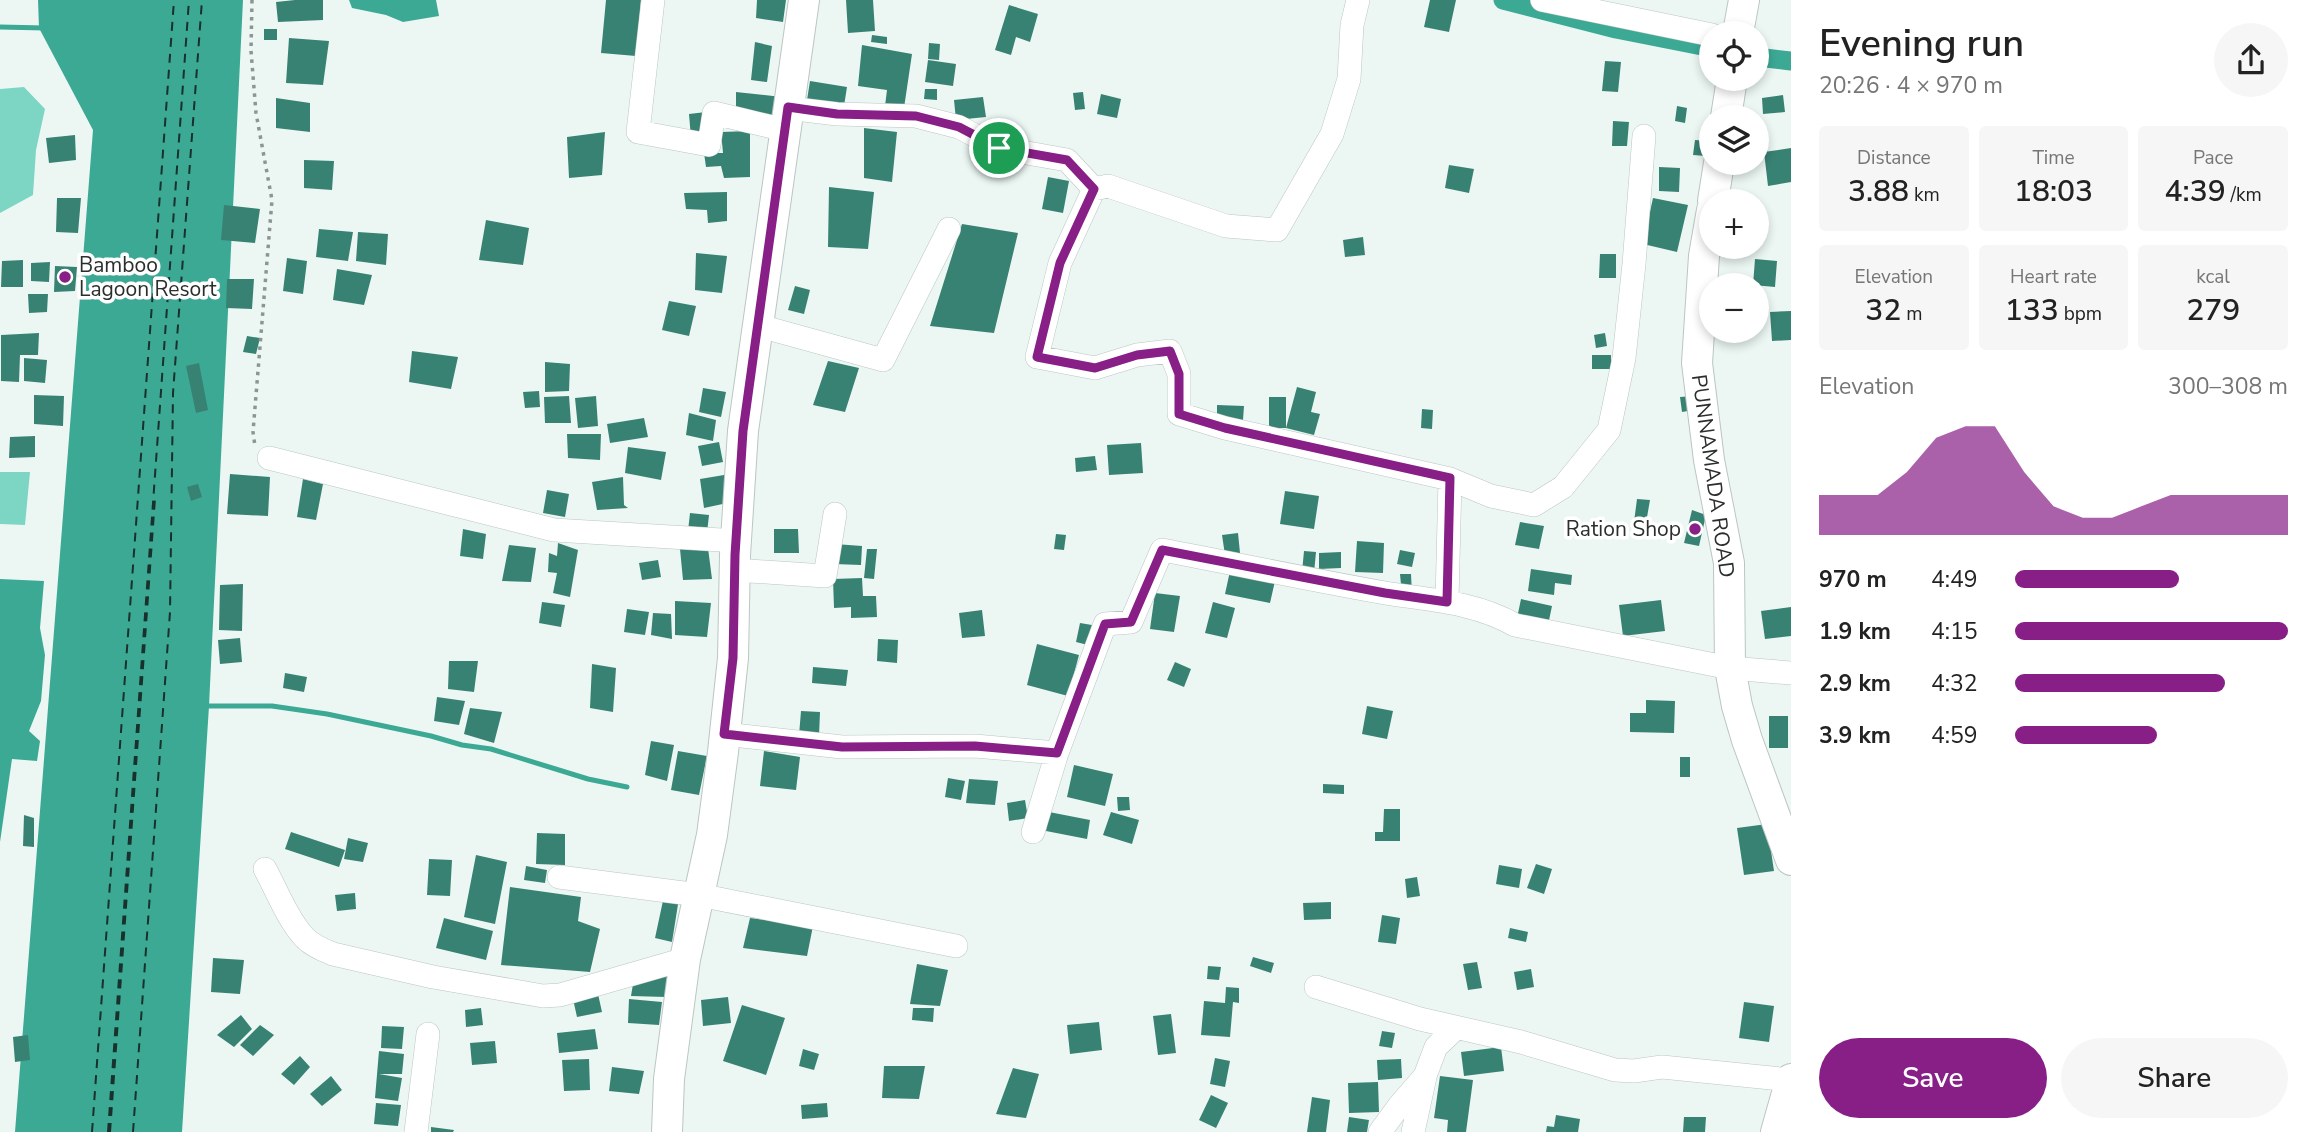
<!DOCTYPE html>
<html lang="en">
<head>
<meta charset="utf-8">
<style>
  :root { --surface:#fff; --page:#f6f6f6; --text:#222; --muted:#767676; --accent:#871f87 }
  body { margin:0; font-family:"Nunito Sans",sans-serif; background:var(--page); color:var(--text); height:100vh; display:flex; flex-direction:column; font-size:26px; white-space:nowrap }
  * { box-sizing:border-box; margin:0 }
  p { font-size:23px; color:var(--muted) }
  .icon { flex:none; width:38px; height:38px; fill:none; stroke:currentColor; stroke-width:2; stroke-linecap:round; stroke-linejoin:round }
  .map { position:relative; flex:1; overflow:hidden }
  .sheet { display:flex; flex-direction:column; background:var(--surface); width:525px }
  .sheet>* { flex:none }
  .tools { position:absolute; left:1699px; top:21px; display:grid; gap:14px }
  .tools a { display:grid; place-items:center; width:70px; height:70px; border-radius:50%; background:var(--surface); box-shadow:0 4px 10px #0003; font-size:35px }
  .pin { position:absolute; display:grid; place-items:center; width:60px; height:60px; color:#fff; margin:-30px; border:4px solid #fff; border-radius:50%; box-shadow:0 2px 7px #0007 }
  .round { display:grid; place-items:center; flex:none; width:74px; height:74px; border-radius:37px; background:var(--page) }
  .head { display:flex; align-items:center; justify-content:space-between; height:119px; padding:0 28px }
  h1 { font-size:38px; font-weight:600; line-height:52px }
  .metrics { display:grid; grid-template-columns:repeat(3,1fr); gap:10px; height:119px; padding:7px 28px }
  .metrics div { display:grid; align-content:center; border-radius:7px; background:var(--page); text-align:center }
  .metrics b { font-size:30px; font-weight:600 }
  .metrics small { font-size:19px; font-weight:400 }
  .metrics p { font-size:19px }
  .chart { height:196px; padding:14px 28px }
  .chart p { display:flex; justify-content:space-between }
  .chart svg { width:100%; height:126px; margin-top:7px; fill:var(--accent); opacity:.7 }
  .button { display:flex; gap:14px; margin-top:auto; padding:14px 28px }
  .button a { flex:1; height:80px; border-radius:42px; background:var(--accent); color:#fff; font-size:28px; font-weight:600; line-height:80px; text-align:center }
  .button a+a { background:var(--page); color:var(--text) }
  ul { padding:0 28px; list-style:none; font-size:23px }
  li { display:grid; grid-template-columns:112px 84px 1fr; align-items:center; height:52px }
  li i { height:18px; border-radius:9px; background:var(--accent) }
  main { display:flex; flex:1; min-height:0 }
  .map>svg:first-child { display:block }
  .green { fill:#7cd6c3 }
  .water { fill:#3ca995 }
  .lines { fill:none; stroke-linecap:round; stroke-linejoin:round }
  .stream { stroke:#3ca995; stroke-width:5 }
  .canal { stroke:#3ca995; stroke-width:19 }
  .ferry { stroke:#19312c; stroke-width:2; stroke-dasharray:9 7; stroke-linecap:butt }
  .building { fill:#388273 }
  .minor-casing { stroke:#bbc6c3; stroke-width:24 }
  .major-casing { stroke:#bbc6c3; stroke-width:32 }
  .path { stroke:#8d9593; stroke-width:3.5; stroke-dasharray:3.5 5; stroke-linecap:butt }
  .minor { stroke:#fff; stroke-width:23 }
  .major { stroke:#fff; stroke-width:30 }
  .route-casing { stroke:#fff; stroke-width:14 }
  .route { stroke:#871f87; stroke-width:9 }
  .poi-dot { fill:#871f87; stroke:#fff; stroke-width:2.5 }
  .labels { text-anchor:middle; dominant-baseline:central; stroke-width:7; stroke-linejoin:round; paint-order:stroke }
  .poi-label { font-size:21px; fill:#2a2e2d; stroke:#fff; text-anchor:start }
  .street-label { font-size:21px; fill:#2a2e2d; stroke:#fff }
</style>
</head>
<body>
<main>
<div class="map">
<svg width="1791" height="1132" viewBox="0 0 1791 1132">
  <rect width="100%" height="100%" fill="#ecf7f4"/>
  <!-- green -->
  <path class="green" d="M24,87l21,22 -9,41 -3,45 -33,18v-124z
    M0,472h30l-5,53 -25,-1z"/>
  <!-- water -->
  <path class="water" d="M38,0h205l-34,706 -27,426h-167l78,-1002 -54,-102z
    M349,0h87l3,16 -36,6 -17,-7 -34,-7z
    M0,579l44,2 -4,47 5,27 -4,46 -12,30 11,10 -3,20 -25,-2 -12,83z"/>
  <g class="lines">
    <!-- stream -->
    <path class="stream" d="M0,27l45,1
      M209,706h63l55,8 104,22 31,9 29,4 97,30 39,8"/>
    <!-- canal -->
    <path class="canal" d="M1503,0l113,29 96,19
      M1757,57l34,4"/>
    <!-- ferry -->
    <path class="ferry" d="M92,1132l82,-1132
      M108,1132l81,-1132
      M110,1132l45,-634
      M133,1132l37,-520 3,-219 29,-393"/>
  </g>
  <!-- building -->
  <path class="building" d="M295,0h28v20l-45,2 -2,-20z
    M606,0h35l-5,56 -35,-3z
    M757,0h29l-3,22 -27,-4z
    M846,0h27l2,31 -27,2z
    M1430,0h26l-7,32 -25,-5z
    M1009,5l29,9 -8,28 -14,-5 -5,18 -16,-5z
    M264,29h13v11h-13z
    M872,35l15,2v7l-16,-2z
    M289,38l40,3 -6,44 -37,-2z
    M755,42l17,4 -5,36 -16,-2z
    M929,43l11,1 -1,16 -11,-1z
    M862,45l50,9 -8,54 -19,-2 2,-16 -29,-4z
    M928,60l28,4 -3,22 -28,-4z
    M1605,61l16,1 -3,30 -16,-1z
    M810,81l37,6 -3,19 -37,-6z
    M925,89h12v11l-13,-1z
    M736,92l46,5 -2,20 -44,-4z
    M1083,92l2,17 -10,1 -2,-17z
    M1101,94l20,5 -4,19 -20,-4z
    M1783,95l2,17 -22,2 -1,-16z
    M983,97l3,20 -30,3 -2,-20z
    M276,98l34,5v29l-34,-4z
    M1677,106l10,2 -2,15 -10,-2z
    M706,112l2,25 -17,1 -2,-24z
    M1613,121l16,1 -2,24h-15z
    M864,128l33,4 -5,50 -28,-4z
    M750,131v46l-26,1 -3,-12 -15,1 -2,-14h19l-2,-21z
    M605,132l-3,43 -33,3 -2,-41z
    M75,135l1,25 -27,3 -3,-25z
    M1695,140l16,1 -5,15 -13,-1z
    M1791,148v34l-23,4 -4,-34z
    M304,160l30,1 -2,29 -28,-2z
    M1449,165l25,4 -5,24 -24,-5z
    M1659,167l21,1 -1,24 -20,-1z
    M1048,177l21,4 -6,32 -21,-4z
    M829,187l45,5 -6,57 -40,-2z
    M727,192v29l-19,2 -1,-13 -21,-1 -2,-16z
    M57,198h24l-3,35 -22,-1z
    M1653,198l35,7 -11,47 -34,-8z
    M224,205l36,4 -5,34 -34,-3z
    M486,220l43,8 -6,37 -44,-5z
    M962,224l56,9 -24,100 -64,-7z
    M319,229l34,3 -5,29 -32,-4z
    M358,232l30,2 -2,31 -30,-4z
    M1363,237l2,18 -20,2 -2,-17z
    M696,253l31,3 -5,37 -27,-3z
    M1600,254h16v24h-17z
    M287,258l20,3 -4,33 -20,-3z
    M1755,259l22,2 -2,26 -22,-2z
    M23,260v27h-22l1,-26z
    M50,262l-1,20 -18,-1v-18z
    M55,266l22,1 -2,24 -21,1z
    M337,269l35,6 -8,30 -31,-5z
    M227,279h27l-2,30 -26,-1z
    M795,286l15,4 -6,24 -16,-4z
    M28,294h20l-1,18 -18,1z
    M669,301l27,5 -7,30 -27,-6z
    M1791,311v29l-19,1 -2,-29z
    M39,333l-1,22h-18l-1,27 -18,-1v-46z
    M1605,333l2,13 -11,2 -2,-13z
    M247,336l13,2 -4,16 -13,-2z
    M412,351l46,6 -7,32 -42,-7z
    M1592,355h19v14h-19z
    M24,358l23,2 -2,23 -21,-2z
    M828,361l31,7 -14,44 -32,-7z
    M545,362l25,2 -1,27 -24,1z
    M199,363l9,47 -12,3 -10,-47z
    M1297,387l19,5 -5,20 9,2 -6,21 -28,-7z
    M703,388l23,4 -5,25 -22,-5z
    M539,391l1,16 -15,1 -2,-16z
    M34,395l30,1 -1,30 -29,-2z
    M569,396l2,27h-26l-1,-26z
    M596,396l2,30 -20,2 -3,-30z
    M1693,396l1,14 -12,2 -2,-15z
    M1269,397h17v31h-17z
    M1217,405l27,1 -1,14 -26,-1z
    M1422,409l11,1 -1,19 -11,-1z
    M689,413l27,7 -3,21 -27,-6z
    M644,418l4,19 -38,6 -3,-19z
    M567,434h34l-1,26 -32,-2z
    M35,436v21l-26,1 1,-21z
    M719,442l4,20 -21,4 -4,-20z
    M1141,443l2,30 -34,2 -2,-30z
    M628,447l38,5 -5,28 -36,-7z
    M1095,456l2,14 -21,2 -1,-14z
    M230,474l40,3 -2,39 -41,-2z
    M730,474l2,28 -28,6 -4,-29z
    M623,477l1,28 4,3 -31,2 -5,-28z
    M303,479l20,5 -7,36 -19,-3z
    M198,484l4,13 -11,4 -4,-14z
    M547,490l22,4 -4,23 -22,-4z
    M1285,491l34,5 -5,33 -34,-5z
    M1637,499l13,1 -4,23 -12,-1z
    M1692,510l14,5 -7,31 -15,-3z
    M690,513l19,2 -2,18 -19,-2z
    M1520,522l24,4 -5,23 -24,-4z
    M463,529l23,5 -3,25 -23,-3z
    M774,529h24l1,24h-25z
    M1238,533l2,20 -15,2 -3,-20z
    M1056,534l10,1 -2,15 -10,-1z
    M1357,541l27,2 -1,30 -28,-1z
    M558,543l20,7 -8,47 -17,-4 4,-20 -9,-1 1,-19 8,3z
    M835,544l27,2 -1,19 -27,-1z
    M509,545l27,3 -5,34 -29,-1z
    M708,548l4,31 -29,1 -3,-31z
    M867,549h10l-3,30 -10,-1z
    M1400,550l15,3 -3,14 -15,-3z
    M1304,551l12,1 -2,21 -12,-1z
    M1341,552v16l-22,1v-16z
    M658,560l3,17 -19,3 -3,-17z
    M1531,569l41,6 -1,10 -16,-2 -1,12 -26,-4z
    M1230,571l45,10 -5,22 -45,-9z
    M1400,574h11l1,21h-10z
    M862,578l1,18h13l1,21 -26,1v-11l-17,1 -1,-29z
    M243,584l-1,47 -23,-1 1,-45z
    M1155,593l25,3 -6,36 -24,-3z
    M1521,599l31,7 -5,24 -31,-7z
    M1661,600l4,31 -42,5 -4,-31z
    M675,601l36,2 -4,34 -32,-2z
    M542,602l23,3 -4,22 -22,-4z
    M1213,602l22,6 -8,30 -22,-5z
    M1791,607v29l-26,3 -4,-28z
    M627,609l22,3 -4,23 -21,-3z
    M982,610l3,26 -23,2 -3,-25z
    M653,613l18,1 1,25 -21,-4z
    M1080,623l12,2 -4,20 -12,-3z
    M240,638l2,24 -22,2 -2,-24z
    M878,639l20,1 -1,23 -20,-2z
    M1037,644l42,11 -11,41 -41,-11z
    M449,661h29l-4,31 -26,-3z
    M1175,662l16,7 -7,18 -17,-7z
    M592,664l24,4 -3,44 -23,-4z
    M813,667l35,3 -2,16 -34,-3z
    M285,673l22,4 -3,15 -21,-4z
    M437,697l28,4 -6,24 -25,-4z
    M1646,700l29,1 -1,32 -44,-1v-19h16z
    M1367,706l26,5 -6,28 -25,-5z
    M470,708l32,4 -8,31 -30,-9z
    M801,711l19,1 -1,24 -20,-1z
    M1769,716h19v32h-19z
    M651,741l23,4 -7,36 -22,-6z
    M678,751l29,5 -8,39 -28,-5z
    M764,751l36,6 -4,33 -36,-4z
    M1680,757h10v20h-10z
    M1074,765l39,9 -8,32 -38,-9z
    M948,778l17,3 -4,19 -16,-3z
    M969,779l29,2 -3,24 -29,-2z
    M1323,784l21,1v9l-21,-1z
    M1117,797h12l1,13 -12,1z
    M1025,800l3,18 -19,3 -2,-18z
    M1384,809h16v32h-25v-9h8z
    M1049,812l41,8 -3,19 -41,-8z
    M1111,812l28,8 -7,24 -29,-9z
    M24,815l10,3v29l-11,-1z
    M1767,824l7,47 -30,4 -7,-47z
    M291,832l54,18 -6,17 -54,-18z
    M537,833l28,1v31l-29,-1z
    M348,838l20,5 -5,19 -19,-3z
    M476,855l31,7 -12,62 -31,-7z
    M429,859l23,1 -2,36 -23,-1z
    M1536,864l16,5 -8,25 -17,-6z
    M1499,865l23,4 -3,19 -23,-4z
    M526,866l21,4 -2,13 -21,-3z
    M1417,877l3,19 -13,2 -2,-19z
    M510,887l71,10 -3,24 22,8 -10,43 -89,-7z
    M355,893l1,16 -19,2 -2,-16z
    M664,896l15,2 -7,44 -17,-4z
    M1331,902v17l-27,1 -1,-17z
    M1382,915l18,3 -4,26 -18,-2z
    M444,918l49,13 -7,29 -50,-12z
    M750,918l63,8 -6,30 -64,-8z
    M1510,928l18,4 -2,10 -18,-4z
    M1253,957l21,6 -3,10 -21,-7z
    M213,958l31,2 -4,34 -29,-2z
    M1477,962l5,26 -14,2 -5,-26z
    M917,964l31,6 -8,36 -30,-2z
    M1208,966l13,1 -2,13 -12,-1z
    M1531,969l3,18 -17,3 -3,-18z
    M669,974l-3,23 -35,-1 3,-18z
    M1226,987l13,1v15l-6,-1 -3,35 -29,-2 3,-34 21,2z
    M598,994l4,18 -25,5 -4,-18z
    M728,997l3,26 -28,3 -2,-26z
    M629,999l33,3 -3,23 -31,-2z
    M1744,1002l30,4 -5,36 -30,-4z
    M742,1005l43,13 -19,57 -43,-14z
    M481,1008l2,17 -17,2 -1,-17z
    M913,1008h21l-1,14 -21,-2z
    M1171,1014l5,39 -18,2 -5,-39z
    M241,1015l11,14 -18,18 -17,-12z
    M1099,1022l3,28 -32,4 -3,-29z
    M260,1025l14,10 -21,21 -13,-11z
    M382,1026l22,1 -2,22 -21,-1z
    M595,1029l3,20 -39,4 -2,-20z
    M1382,1031l13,2 -3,15 -13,-2z
    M28,1035l2,25 -15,2 -2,-25z
    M495,1041l2,22 -25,2 -2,-22z
    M1501,1047l3,24 -40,5 -3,-24z
    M803,1049l16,5 -5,16 -15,-4z
    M379,1051l25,3 -2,20h-23l23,4 -4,23 -23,-3z
    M300,1056l10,11 -16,18 -13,-11z
    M1215,1058l15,3 -5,26 -15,-3z
    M589,1059l1,31 -26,1 -2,-31z
    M1401,1059l1,19 -24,2 -1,-20z
    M884,1066h41l-6,33 -37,-1z
    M612,1067l32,4 -5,23 -30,-3z
    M1013,1068l26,6 -13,44 -30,-4z
    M331,1076l11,14 -20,16 -12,-12z
    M1440,1076l33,4 -7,52h-19l1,-12 -14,-2z
    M1378,1082l1,30 -30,1 -1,-30z
    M1211,1095l17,8 -12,25 -17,-8z
    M1312,1097l18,3 -4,32h-19z
    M376,1103l25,2 -3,21 -24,-2z
    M827,1103l1,14 -26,2 -1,-14z
    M1556,1115l24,4 -2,13h-32l1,-6 7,1z
    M1349,1117l20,3 -2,12h-20z
    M1684,1117h22l-1,15h-22z
    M431,1127l23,3 -1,2h-22z"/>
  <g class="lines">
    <!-- minor casing -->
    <g class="minor-casing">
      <path id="minor" d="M653,0l-15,132 71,13 5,-32 71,17
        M1542,0l170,35
        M788,108l49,6 79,2 43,11 40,21 68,12 27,29 -34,74 -23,94 58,11 42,-13 33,-4 9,23v40l46,14 225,51 41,17 43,9 29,-18 46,-57 15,-72 10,-94 10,-128
        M1094,189l14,-3 118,40 51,4 55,-96 17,-55 3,-54 6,-25
        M756,325l127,35 66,-131
        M269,458l285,72 184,11
        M735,570l90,6 10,-62
        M1447,602l3,-123
        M724,734l118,13 133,-1 82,7 48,-129 26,-2 31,-72c75,14 149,30 223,43 44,7 90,9 130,32l215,43 61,5
        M1033,832l24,-79
        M265,869c12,22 22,49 39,68 7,8 19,13 29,17l100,23 110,19 17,-1 125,-36
        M559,877l140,18 257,51
        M1316,987l104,32 101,23 94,28 19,1 28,-4 129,13
        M416,1132l12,-98
        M1380,1132l19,-26 26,-30 11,-29 20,-19
        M1413,1132l12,-55"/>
    </g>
    <!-- major casing -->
    <g class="major-casing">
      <path id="major" d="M1738,33l6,-33
        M1726,117l6,-38
        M1713,201l6,-38
        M1712,210l-8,46 -7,107 12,97 20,103 1,105 7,38 10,34 44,120
        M667,1132l2,-53 16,-120 27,-124 11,-83 10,-94 2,-103 8,-124 61,-431
        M1776,1132l15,-53"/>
    </g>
    <!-- path -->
    <path class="path" d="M252,0l-1,51 5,62 16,87 -19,232 2,14"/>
    <!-- minor -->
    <use href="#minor" class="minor"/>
    <!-- major -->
    <use href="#major" class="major"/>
  </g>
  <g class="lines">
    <!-- route casing -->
    <g class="route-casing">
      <path id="route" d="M788,107l49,7 79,2 43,11 40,21 68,12 27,29 -34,74 -23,94 58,11 42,-13 33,-4 9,23v40l46,14 225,50 -3,124 -62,-9 -223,-43 -31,72 -26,2 -48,129 -82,-7 -133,1 -118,-13 9,-76 2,-103 8,-124z"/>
    </g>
    <!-- route -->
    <use href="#route" class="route"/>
  </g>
  <!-- markers -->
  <g class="poi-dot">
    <circle cx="65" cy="277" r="7"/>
    <circle cx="1695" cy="529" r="7"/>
  </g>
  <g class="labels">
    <!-- poi labels -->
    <g class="poi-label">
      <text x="79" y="265">Bamboo<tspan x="79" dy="24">Lagoon Resort</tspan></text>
      <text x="1681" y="529" text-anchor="end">Ration Shop</text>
    </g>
    <!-- street labels -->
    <g class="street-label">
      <text transform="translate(1713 476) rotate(82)">PUNNAMADA ROAD</text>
    </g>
  </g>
</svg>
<div class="tools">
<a><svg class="icon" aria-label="locate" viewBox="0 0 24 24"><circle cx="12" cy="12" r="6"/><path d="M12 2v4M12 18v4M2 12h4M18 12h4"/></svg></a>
<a><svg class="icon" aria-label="layers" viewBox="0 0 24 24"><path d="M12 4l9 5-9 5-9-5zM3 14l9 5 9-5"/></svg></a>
<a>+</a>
<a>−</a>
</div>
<div class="pin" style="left:999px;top:148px;background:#1e9e55"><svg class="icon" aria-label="arrive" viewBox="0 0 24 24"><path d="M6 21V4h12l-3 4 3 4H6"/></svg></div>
</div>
<section class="sheet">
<div class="head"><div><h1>Evening run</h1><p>20:26 · 4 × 970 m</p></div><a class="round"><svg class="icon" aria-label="share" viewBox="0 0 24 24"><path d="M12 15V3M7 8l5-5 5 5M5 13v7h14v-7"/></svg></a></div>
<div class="metrics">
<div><p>Distance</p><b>3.88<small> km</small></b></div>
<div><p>Time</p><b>18:03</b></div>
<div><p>Pace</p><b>4:39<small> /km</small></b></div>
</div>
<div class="metrics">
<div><p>Elevation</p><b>32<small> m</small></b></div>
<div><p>Heart rate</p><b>133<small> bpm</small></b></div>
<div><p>kcal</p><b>279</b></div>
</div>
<div class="chart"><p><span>Elevation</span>300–308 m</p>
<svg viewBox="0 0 160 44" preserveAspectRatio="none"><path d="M0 44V30L10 30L20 30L30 22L40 10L50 6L60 6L70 22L80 34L90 38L100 38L110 34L120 30L130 30L140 30L150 30L160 30V44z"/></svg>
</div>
<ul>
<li><b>970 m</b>4:49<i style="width:60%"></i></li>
<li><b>1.9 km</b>4:15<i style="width:100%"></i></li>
<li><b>2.9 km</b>4:32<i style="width:77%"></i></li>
<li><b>3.9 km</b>4:59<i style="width:52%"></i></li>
</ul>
<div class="button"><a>Save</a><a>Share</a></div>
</section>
</main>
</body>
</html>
